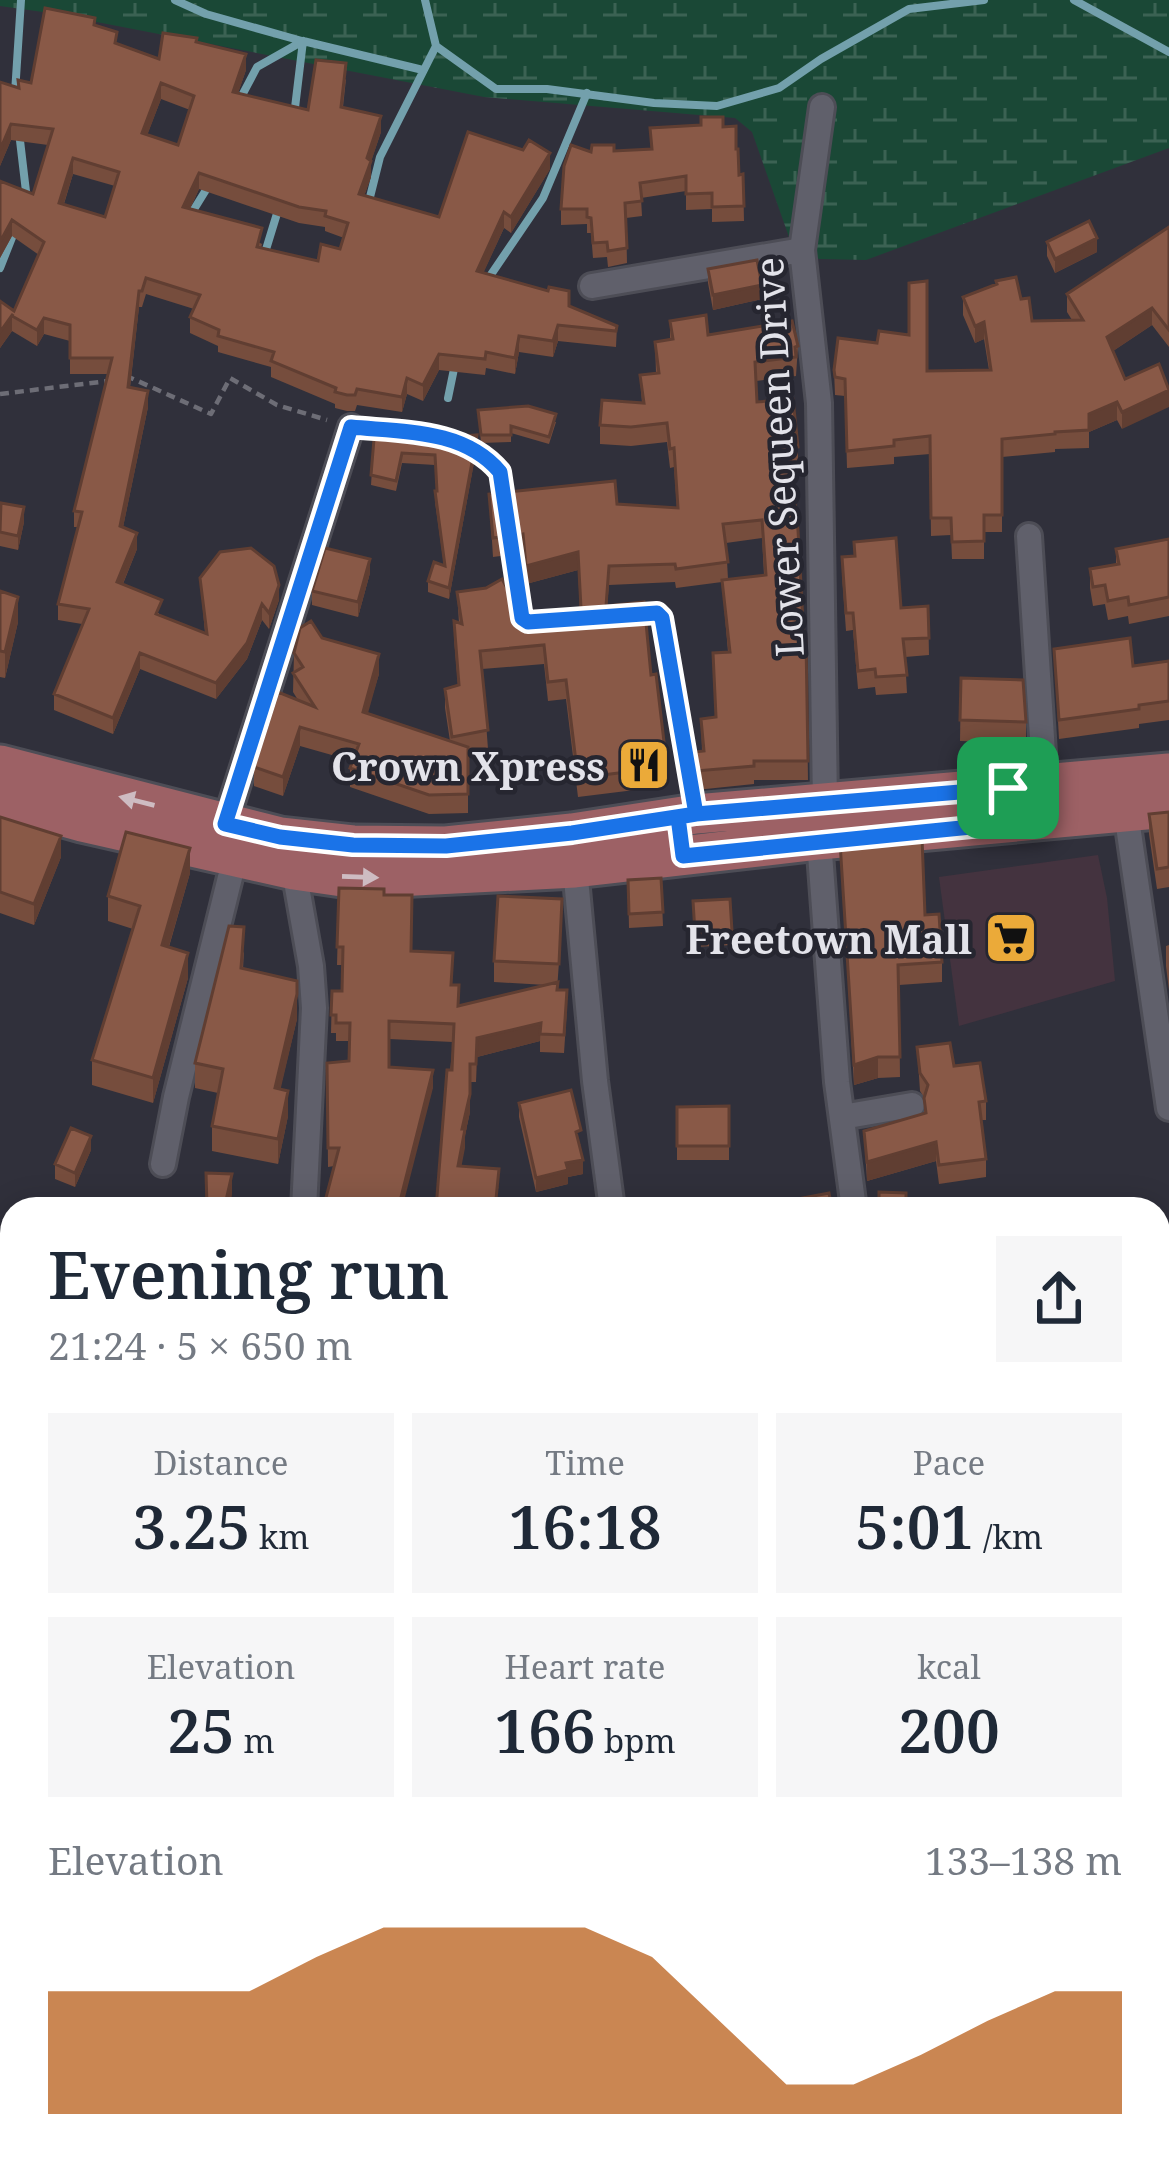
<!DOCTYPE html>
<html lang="en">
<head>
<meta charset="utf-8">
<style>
  :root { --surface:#fff; --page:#f6f6f7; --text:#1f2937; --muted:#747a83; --accent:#b45309 }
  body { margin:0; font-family:"Noto Serif",serif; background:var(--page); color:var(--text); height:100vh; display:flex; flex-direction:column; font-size:45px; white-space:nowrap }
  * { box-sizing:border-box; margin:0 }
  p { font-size:39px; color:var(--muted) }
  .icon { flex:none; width:66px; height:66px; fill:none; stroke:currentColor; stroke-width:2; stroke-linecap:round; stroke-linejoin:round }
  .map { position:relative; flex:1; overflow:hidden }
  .side { position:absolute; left:0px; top:1197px; width:1170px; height:972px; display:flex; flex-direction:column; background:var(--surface); border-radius:36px 36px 0 0; box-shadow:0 6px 30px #0003 }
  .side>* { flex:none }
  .pin { position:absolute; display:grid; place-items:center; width:102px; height:102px; color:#fff; margin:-51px; border-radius:24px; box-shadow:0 6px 18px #0006 }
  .round { display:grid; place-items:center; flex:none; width:126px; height:126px; border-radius:0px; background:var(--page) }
  .head { display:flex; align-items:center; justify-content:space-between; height:204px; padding:0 48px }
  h1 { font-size:66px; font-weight:600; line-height:90px }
  .metrics { display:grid; grid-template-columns:repeat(3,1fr); gap:18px; height:204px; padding:12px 48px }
  .metrics div { display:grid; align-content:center; border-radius:0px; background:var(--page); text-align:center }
  .metrics b { font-size:60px; font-weight:600 }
  .metrics small { font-size:33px; font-weight:400 }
  .metrics p { font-size:33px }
  .chart { height:336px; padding:24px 48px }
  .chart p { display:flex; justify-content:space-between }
  .chart svg { width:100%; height:216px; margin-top:12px; fill:var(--accent); opacity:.7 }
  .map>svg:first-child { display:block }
  .commercial { fill:#44333f }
  .wetland { fill:url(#wetland-marsh) }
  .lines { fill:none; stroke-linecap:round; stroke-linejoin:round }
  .stream { stroke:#73a0ac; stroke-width:8 }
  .street-casing { stroke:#4d4d56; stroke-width:30 }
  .primary-casing { stroke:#4d4d56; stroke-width:45 }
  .path { stroke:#6d6d76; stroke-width:4.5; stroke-dasharray:9 6; stroke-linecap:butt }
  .street { stroke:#60606b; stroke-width:24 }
  .primary { stroke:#9d6165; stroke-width:39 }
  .wall { fill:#764d3d; fill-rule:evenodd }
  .shaded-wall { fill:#603e32 }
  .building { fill:#895947; stroke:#603e32; stroke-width:3; fill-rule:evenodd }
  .oneway { fill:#cebcc2 }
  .route-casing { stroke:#fff; stroke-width:24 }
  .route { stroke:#1a73e8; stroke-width:15 }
  .labels { text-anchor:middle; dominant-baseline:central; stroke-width:9; stroke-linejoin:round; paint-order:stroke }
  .street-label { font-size:39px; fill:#e3e3ea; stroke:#262630 }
  .poi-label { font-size:39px; font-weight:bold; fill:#e3e3ea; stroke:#262630; text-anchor:end }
</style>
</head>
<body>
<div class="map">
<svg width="1169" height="2169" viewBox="0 0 1169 2169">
  <defs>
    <pattern id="wetland-marsh" width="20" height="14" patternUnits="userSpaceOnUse" patternTransform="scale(3)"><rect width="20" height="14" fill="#1a4836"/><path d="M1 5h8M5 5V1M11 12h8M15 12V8" fill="none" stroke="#3b6253"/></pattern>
  </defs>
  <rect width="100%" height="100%" fill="#30303b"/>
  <!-- commercial -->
  <path class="commercial" d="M1098,855l9,43 8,83 -156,45 -20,-149z"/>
  <!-- wetland -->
  <path class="wetland" d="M0,0h1169v148l-303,112 -47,-1 -30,-22 -37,-105 -17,-14 -251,-21 -434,-84 -50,-7z"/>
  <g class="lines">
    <!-- stream -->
    <path class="stream" d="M175,0l31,14 96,27
      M425,0l11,46 60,43h51l107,14 63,3 62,-18 42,-29 88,-50 75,-9
      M1074,0l95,52
      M15,93l6,-93
      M239,101l18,-34 46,-26
      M294,116l9,-75 120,29
      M19,132l8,68
      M368,205l12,-48 56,-111
      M188,219l21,-34
      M264,256l15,-49
      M0,268l15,-38
      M488,279l55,-81 44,-105
      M448,398l7,-34"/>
    <!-- street casing -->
    <g class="street-casing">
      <path id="street" d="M822,107l-20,143 17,153 6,401
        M592,286l210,-36
        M1029,536l16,248
        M1126,812l43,296
        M225,824l126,-397
        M819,840l18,242 17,127
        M575,868l20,213 17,128
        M294,870l17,96 3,42 -10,201
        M842,1117l70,-12
        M163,1164l13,-67 59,-240
        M0,1435l12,5
        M1158,1478l11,-9
        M0,1699l12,3
        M0,1833l12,-13
        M1158,1903l11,-3
        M472,2157l1,12
        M846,2157l1,12
        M694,2169l48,-12
        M969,2169v-12"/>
    </g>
    <!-- primary casing -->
    <g class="primary-casing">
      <path id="primary" d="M0,765l280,72 73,8 93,1 126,-13 124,-19 473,-41
        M0,799l82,23 212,48 62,9 219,-11 244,-28 350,-32"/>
    </g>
    <!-- path -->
    <path class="path" d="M125,379l6,-1 80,36 19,-36 47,27 50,15
      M0,394l108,-13
      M374,429l30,3
      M421,434l25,5
      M473,449c23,14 27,20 31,47
      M512,549l9,66
      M643,614l14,-1 5,5 29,168"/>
    <!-- street -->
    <use href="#street" class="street"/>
    <!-- primary -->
    <use href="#primary" class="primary"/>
  </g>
  <!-- wall -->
  <path class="wall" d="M95,25l22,19 42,15 38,-16 49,27 -8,23 70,17 38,-31 -3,28 38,25 -10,29v16l-7,19 75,21 111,-48 -39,64 -7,-5 -21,45 134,53 -1,21 -58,-6 -5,16 -34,-5 -4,22 -29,-6 -1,7 -46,-5 -16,31 -16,-7 -5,18 -45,-7 -2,6h-8l-12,-3v-4l-64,-27v-10l-53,-15v-6l-28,-13v-16l4,-8 -48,-15 -4,13h-3l-9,81 18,19 -25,120 14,22 -14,35 39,32 43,17 -5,-55 79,22 -10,29 -7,-9 -15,39 -31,40 -76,-30 -27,65 -59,-24v-16l28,-70 -24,-4v-16l20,-77h-4v-16l34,-137h-38v-33l-26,-7 -7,12 -25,-15 -12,17v-47l14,10 25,-56 -27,-19 -12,22v-77l33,13 15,-49 -37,-5 -11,26v-84l18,5 13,-4zM161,99l29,11 -12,35 -31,-10zM73,174l42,12 -10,31 -41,-13zM199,189l100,34 26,4v4l19,7 -4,11 -22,12 -57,-13 1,-4 -72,-35z
    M723,127l13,22 3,26 4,-1 1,47 -32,1v-13l-26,1v-19l-45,7 1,18 -16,2 1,45 -19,4 -1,-10 -14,1 -2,-25h-4v-9l-26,1v-16l30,-57 60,-3 -1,-21z
    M1169,227v120l-17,-22 -39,26 12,28 -3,50 -5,-9 -28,12v16l-34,1v3l-53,5v75h-18v27h-32l-1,-24 -20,1 -1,-82 -36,3v7l-47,4 -2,-72 -10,-1 -1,-25h155l-5,-31 -9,4 -12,-28v-18l58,2 11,22 40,-1 -5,-8v-18z
    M1047,242l50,10 -42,21 -8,-17z
    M708,269l54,30 -49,11 -5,-27z
    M670,321l38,14 90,11 -2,30 -40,5 1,21 41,45v19h-7l13,175h2l2,139h-54v4l-58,6 -2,-38 8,-1 -1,-32 15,-2 12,-65 -6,-70 -46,6 -1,-6 -66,3 -2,21 44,69 16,92v19l-89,11 -12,-98 -18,2 -4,-37 -62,5 6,80 -20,4v60l-39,1 -79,-27v-19l3,-7 -53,-15 -17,50 -29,-10v-19l44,-67 -5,-8 1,-39 28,-15 57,36 -12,39 83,28 -5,-33v-19l13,-4 -4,-46v-18l5,2 -2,-31 65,23 58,-6 -2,-39 -52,14 -3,-31 -30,4 -4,-63 188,14 -3,-41 -4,1 -3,-26 -36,4 -31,-2v-19l42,-22 -2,-28 16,-2 -1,-31 15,-2zM762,538l2,37 -36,4 -2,-36z
    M478,410l78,12 -7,22 -38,-11v9l-30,1z
    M374,439h49l54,7 -28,153 -21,-7v-11l16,-16 -9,-63v-11h2l-2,-26 -33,-2 -6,28 -25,-6z
    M0,508l24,14 -6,28 -18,-4z
    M1169,539v77l-40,8 -1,-8 -20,4 -3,-16 -12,2 -3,-18v-19l26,-5v-15z
    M854,542l47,66 27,-2 1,49 -24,2 2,36 -31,2 -1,-8 -17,2 -5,-59 -7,1 -4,-56v-18l12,-1z
    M370,573l-12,44 -46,-12v-14z
    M0,591l18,31 -13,56 -5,-1z
    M1054,649l79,17 36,-5v59l-30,4v4l-80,11z
    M961,678l65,44v21l-66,-2z
    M1169,812v75l-12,2 -8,-55v-20z
    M0,817l61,40 -27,68 -34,-12z
    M840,842l85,73 17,47v20l-43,3 1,92 -22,1 -24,7z
    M190,873l-21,74 19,31 -35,125 -61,-18v-25l41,-131 -25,-8v-25z
    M661,878l2,48 -34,2 -1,-48z
    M339,888l113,97 7,21 87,-21 -52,-3v-21l68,-41 -5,70 10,18 -3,45 -24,-1v-11l-63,16 -1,25h-6v30l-5,23 -4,31 38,22 -63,21 17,-167 -64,-3v28l44,21 -99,78 -6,1 -1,-104 22,-2 1,-20h-14v-8h-5l1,-42h10l1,-26h-6z
    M730,899l2,46 -37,2 -2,-46z
    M1169,945v45l-3,-24v-20z
    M244,951l-1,18 54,50 -17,70 8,27 -10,48 -66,-13v-25l6,-33 -23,-5v-25z
    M917,1047l37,19 32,35v19h-5l5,39v18l-47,7 -3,-23 -69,20 -3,-50 60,-18v-16l-4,-6z
    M519,1103l62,42h-2l4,29 -15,3v7l-32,8 -17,-75z
    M729,1106v54h-52v-53z
    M91,1150l-16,37 -20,-8v-15z
    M1169,1266v89l-11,-19v-67z
    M0,1321l12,6v72l-11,-5z
    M12,1456v222l-12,-3v-198z
    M1169,1474v51l-11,-29v-18z
    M1158,1547l2,66 9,64v17l-11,2z
    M0,2027l12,1v42l-12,-2z
    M193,2157h63l4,12h-67z
    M607,2157h65l-65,6z"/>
  <!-- shaded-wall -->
  <path class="shaded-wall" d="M246,54v16l-13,38v-16z
    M161,83v16l-19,50v-16z
    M381,116v16l-10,30v15l-12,33v-16l8,-36z
    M11,124v16l-11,26v-16z
    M550,153v16l-39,64v-16z
    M73,158v16l-14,45v-16z
    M199,173v16l-16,34v-16z
    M504,212v16l-27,59v-16z
    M12,220v16l-12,22v-16z
    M1097,238v14l-42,21v-14z
    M762,285v14l-49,11v-15z
    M139,291v16l-11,96v-16z
    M1152,308v17l-45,30v-18z
    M12,316v15l-12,17v-16z
    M44,318v16l-7,12v-16z
    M984,322v17l-9,4v-17z
    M558,325v16l-5,16v-16z
    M519,336v16l-4,22v-16z
    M439,354v16l-16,31v-16z
    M407,378v16l-5,18v-15z
    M1169,390v17l-47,22v-17z
    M148,391v16l-28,135v-16z
    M1117,402v18l-28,12v-18z
    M477,435v11l-28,153v-11z
    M24,507v15l-6,28v-14z
    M137,533v16l-20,49v-16z
    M578,552v18l-52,14v-18z
    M370,559v14l-12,44v-15z
    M279,585v15l-10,29v-16z
    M18,597v25l-13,56v-26z
    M262,604v16l-15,39 -31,40v-16z
    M140,653v16l-27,65v-16z
    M379,654v20l-16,57v-19z
    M300,727v19l-17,50v-19z
    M61,836v21l-27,68v-21z
    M190,848v25l-28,97v-25z
    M188,953v25l-35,125v-25z
    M297,981v38l-22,94v-25z
    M541,1023l-1,18 -63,16 -1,25 1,-44z
    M878,1057v21l-24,7v-20z
    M433,1070v18l-31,121h-4z
    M288,1091v25l-10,48v-25z
    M470,1094v18l-5,23v13l-7,36 4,-55z
    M91,1136v14l-16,37v-14z
    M936,1142v19l-69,20v-19z
    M583,1160v14l-15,3v7l-32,8v-14l30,-15z
    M232,1174v21l-3,14h-5z
    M1165,1414v19l-7,3v-19z
    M1169,1593v18l-11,3v-18z
    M1169,1768v21l-11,3v-21z
    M339,2157h23l-23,7z"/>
  <!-- building -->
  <path class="building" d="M45,8l50,10 -1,7 23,7 -2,11 44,16 4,-26 34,5 -1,4 50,12 -13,38 75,18 8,-50 30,3 -5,44 40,9 -14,42 4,3 -12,33 80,23 29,-85 55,18 6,-10 21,13 -39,64 -7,-5 -27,59 71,20 1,-4 20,4v15l48,20 -1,5 -58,-6 -5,16 -34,-5 -4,22 -29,-6 -1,7 -46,-5 -16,31 -16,-7 -5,19 -45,-8 -2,6h-8l-12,-3 1,-4 -65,-27 3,-9 -56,-16 1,-6 -29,-13 10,-22 -54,-17 -4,13h-3l-11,96 20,4 -28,135 17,7 -20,49 45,18 -6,14 51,20 -7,-56 20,-26 31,-4 23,18 5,19 -10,28 -7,-9 -15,39 -31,40 -76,-30 -27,65 -59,-24 35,-85 -31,-5 24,-92 -8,-1 38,-153h-42v-33l-26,-7 -7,12 -25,-14 1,-2 -13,18v-31l14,10 30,-69 -32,-22 -12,22v-61l33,13 20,-65 -42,-5 -11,26v-68l19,6 -1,-8 13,3zM161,83l33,13 -16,49 -36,-12zM73,158l46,14 -14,45 -46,-14zM199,173l100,34 27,4 -1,5 23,7 -8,26 -19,-5 -3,17 -61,-14 5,-19 -79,-21z
    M701,117h22v10l13,-1v23h2l1,26 4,-1 1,32 -32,1v-14l-26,1v-18l-46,7 2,18 -17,2 2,45 -19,3 -1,-9 -14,1 -2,-25 -4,-1v-8h-26l3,-43 7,-21 20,7 1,-7h22v6l38,-2 -2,-21 51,-3z
    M1089,221l8,17 -42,21 -8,-17z
    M1169,227v103l-17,-22 -45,29 18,42 34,-15 10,26 -47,22 -5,-10 -28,12v16l-34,2v2l-53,5v76h-18v26l-32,1 -1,-24h-20l-1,-82 -36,4v6l-47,5 -2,-72 -10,-2 -1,-7 4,-32 39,5 2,-12 30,4v-52l18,-2v90l64,-1 -7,-48 -9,4 -12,-29 34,-13 -1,-3 20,-4 5,22 8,-1 3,23 51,-1 -16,-26z
    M757,260l5,25 -49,10 -5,-26z
    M706,315l2,20 84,-14 6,25 -3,1 1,10 -41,5 2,40 36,-3 5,48 -9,1 9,82 6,111h2l2,120h-54v5l-58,5 -2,-19 10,-1 -3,-32 15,-2 -3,-64 17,-1 -8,-72 44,-5 -4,-55 -39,4 5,38 -52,7 -1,-5 -66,2 -3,40 38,-4 7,73 5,-1 11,93 -89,11 -12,-98 -18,2 -4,-37 -64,6 8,79 -36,7 -7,-48 14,-4 -5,-64 8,3 -5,-32 29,-4 16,-9 20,36 59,-7 -3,-56 -52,14 -3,-32 -30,4 -4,-44 126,-13 2,23 61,4 -4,-60 -4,1 -3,-26 -36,4 -31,-2 2,-25 42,3 -4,-28 19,-2 -4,-31 18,-3 -3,-18z
    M528,406l28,8 -7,23 -38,-11v9h-30l-3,-25z
    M400,430l23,2v7l54,-4 -28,153 -21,-7 6,-19 11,4 -10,-75h2l-2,-36 -33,-2 -6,28 -25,-6 3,-36 25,1z
    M1,503l23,4 -6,29 -18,-4z
    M896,538l5,70 27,-2 1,32 -26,1 4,36 -31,2 -1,-8 -17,2 -5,-58h-7l-4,-56 13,-1 -1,-14z
    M1169,539v58l-40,8 -1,-8 -20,4 -3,-16 -12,2 -3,-18 29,-5 -3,-15z
    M325,548l45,11 -12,43 -46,-11z
    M0,591l18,6 -13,55 -5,-1z
    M311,621l11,17 57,16 -16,58 105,35v47l-39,1 -79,-27 9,-24 -59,-17 -17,50 -29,-10 24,-75 37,15 -22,-34 10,-6 -9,-14 6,-25z
    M1130,638l3,28 36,-5v40l-30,4v4l-80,11 -5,-71z
    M961,678l62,2 3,42 -66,-2z
    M1169,812v55l-12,2 -8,-55z
    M0,817l61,19 -27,68 -34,-12z
    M126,832l64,16 -28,97 26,8 -35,125 -61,-18 48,-154 -32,-10z
    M922,838l3,77 14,-1 3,48 -44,3 2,92h-22l-24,8 -14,-223z
    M661,878l2,34 -34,2 -1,-34z
    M339,888l45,1v6h28l-1,56 42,2 -2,32h8l-1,21 100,-24 -1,8h10l-3,45 -24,-1 1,-11 -64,15 -1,26h-6v30l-8,35h3l-7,37 41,3 -4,40h-59l11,-139h5l2,-46 -65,-3v46l44,3 -35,139h-75l16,-61h-11l-1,-85 22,-2 1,-38h-14v-8h-5l1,-24h10l1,-44h-6z
    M498,896l64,3 -3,65 -65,-3z
    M730,899l2,32 -37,2 -2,-32z
    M229,926l15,1 -3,41 56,13v13l-22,94 13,3 -10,48 -66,-13 11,-57 -28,-6z
    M950,1043l4,23 26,-3 6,38 -7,1 7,57 -47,6 -3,-23 -69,20 -3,-31 62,-18 -2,-15 4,-13 -8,-12 -3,-26z
    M571,1090l10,40 -5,2 7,28 -17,3 2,7 -32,8 -17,-75z
    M729,1106v40h-52v-39z
    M71,1128l20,8 -16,37 -20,-9z
    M206,1173l26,1 -8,35h-60l4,-7 39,4z
    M879,1192l27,1v10h5v6h-32z
    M829,1193l3,16h-81v-1z
    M1169,1266v75l-11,-19v-53z
    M0,1321l12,6v53l-11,-5 -1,3z
    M1158,1399l7,15 -7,3z
    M7,1454l5,2v202l-12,-3v-178z
    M1169,1474v33l-11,-29z
    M1169,1544v49l-11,3v-49z
    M1158,1598l11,79 -11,2z
    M1169,1740v28l-11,3v-28z
    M0,2027l12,1v28l-12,-2z
    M1164,2098l5,71h-47l-1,-12h37v-58z
    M195,2157h61l4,4 -8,8h-43z
    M866,2157h83l1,12h-83z
    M800,2158l2,11h-50z
    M596,2159l2,10h-61z"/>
  <!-- one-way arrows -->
  <defs><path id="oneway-solid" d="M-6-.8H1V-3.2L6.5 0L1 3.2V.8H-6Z" transform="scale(3)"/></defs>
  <g class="oneway">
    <use href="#oneway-solid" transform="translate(137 801) rotate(-166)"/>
    <use href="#oneway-solid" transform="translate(360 877) rotate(2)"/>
  </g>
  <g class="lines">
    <!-- route casing -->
    <g class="route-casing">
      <path id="route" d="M1008,788l-312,26 -124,19 -126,13 -93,-1 -73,-8 -55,-13 126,-397c52,5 113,2 149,45l22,146 6,4 129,-9 5,5 34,196 -18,3 5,39 328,-33 -3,-35"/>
    </g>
    <!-- route -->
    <use href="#route" class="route"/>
  </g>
  <!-- icons -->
  <defs>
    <g id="restaurant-square" transform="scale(2.7)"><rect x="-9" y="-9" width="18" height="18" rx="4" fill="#ebaa39" stroke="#262630"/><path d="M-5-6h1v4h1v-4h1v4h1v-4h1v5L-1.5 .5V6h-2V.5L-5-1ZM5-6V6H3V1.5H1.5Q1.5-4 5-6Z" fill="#111"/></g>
    <g id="supermarket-square" transform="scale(2.7)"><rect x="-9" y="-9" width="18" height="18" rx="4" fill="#ebaa39" stroke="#262630"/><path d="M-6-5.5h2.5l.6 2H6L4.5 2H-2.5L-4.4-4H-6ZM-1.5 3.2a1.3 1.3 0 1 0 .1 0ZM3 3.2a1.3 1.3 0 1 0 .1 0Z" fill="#111"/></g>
  </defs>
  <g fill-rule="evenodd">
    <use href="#restaurant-square" x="644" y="765"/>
    <use href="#supermarket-square" x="1011" y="938"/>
  </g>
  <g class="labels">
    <!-- street labels -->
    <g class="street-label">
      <text transform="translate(778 457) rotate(-93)">Lower Sequeen Drive</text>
    </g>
    <!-- poi labels -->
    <g class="poi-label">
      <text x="605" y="765">Crown Xpress</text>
      <text x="972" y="938">Freetown Mall</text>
    </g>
  </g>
</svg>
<div class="pin" style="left:1008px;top:788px;background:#1e9e55"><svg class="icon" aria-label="arrive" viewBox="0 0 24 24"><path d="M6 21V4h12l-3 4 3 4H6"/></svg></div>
<section class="side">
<div class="head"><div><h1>Evening run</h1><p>21:24 · 5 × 650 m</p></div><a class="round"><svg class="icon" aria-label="share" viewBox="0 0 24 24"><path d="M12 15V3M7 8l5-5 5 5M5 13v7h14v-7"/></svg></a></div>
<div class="metrics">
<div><p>Distance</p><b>3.25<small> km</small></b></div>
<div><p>Time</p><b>16:18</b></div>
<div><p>Pace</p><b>5:01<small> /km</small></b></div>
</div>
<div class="metrics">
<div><p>Elevation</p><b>25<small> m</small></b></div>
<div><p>Heart rate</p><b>166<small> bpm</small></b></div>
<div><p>kcal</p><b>200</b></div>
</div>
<div class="chart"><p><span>Elevation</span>133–138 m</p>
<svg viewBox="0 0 160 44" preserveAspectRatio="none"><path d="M0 44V19L10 19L20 19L30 19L40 12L50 6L60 6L70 6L80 6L90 12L100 25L110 38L120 38L130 32L140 25L150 19L160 19V44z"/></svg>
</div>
</section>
</div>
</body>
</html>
